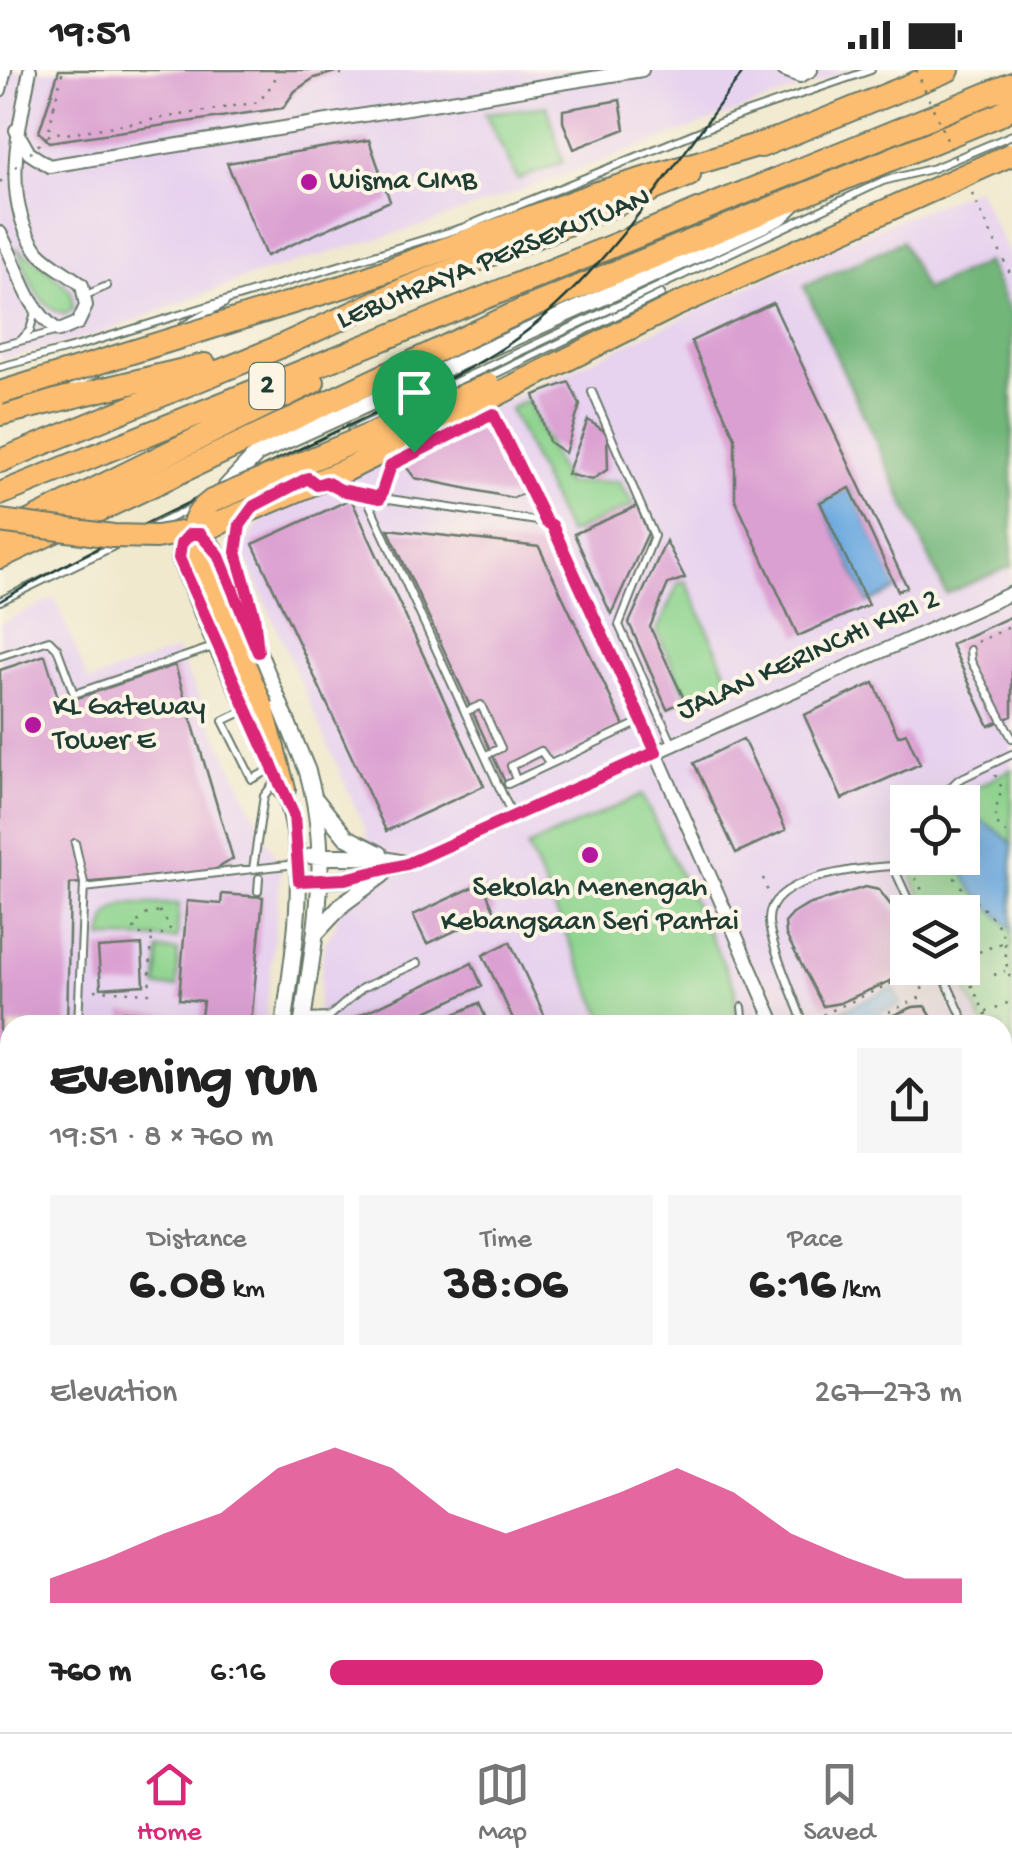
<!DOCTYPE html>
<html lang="en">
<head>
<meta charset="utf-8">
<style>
  :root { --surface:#fff; --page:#f6f6f6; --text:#222; --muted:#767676; --line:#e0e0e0; --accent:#db2777 }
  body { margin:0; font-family:"Gochi Hand",sans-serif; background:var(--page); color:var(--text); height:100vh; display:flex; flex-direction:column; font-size:38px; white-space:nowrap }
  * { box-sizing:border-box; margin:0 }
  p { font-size:32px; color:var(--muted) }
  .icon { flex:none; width:55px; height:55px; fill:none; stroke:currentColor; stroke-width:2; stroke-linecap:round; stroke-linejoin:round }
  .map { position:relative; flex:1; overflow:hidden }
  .drawer { position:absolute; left:0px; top:945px; width:1012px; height:718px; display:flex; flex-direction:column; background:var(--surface); border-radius:30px 30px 0 0; box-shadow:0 10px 40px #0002 }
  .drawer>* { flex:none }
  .buttons { position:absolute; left:890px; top:715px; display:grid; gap:20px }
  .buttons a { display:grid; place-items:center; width:90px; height:90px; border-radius:0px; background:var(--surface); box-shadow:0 10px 40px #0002; font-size:50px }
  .pin { position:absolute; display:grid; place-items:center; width:85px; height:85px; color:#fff; margin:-102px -42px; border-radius:50% 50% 50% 0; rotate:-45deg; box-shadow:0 0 10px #0007 }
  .pin .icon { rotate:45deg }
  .round { display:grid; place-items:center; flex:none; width:105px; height:105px; border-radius:0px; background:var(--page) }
  .head { display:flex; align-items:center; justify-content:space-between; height:170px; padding:0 50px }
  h1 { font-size:55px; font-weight:700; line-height:75px }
  .stats { display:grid; grid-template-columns:repeat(3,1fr); gap:15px; height:170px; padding:10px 50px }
  .stats div { display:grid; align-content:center; border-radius:0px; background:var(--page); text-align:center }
  .stats b { font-size:50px; font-weight:700 }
  .stats small { font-size:28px; font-weight:400 }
  .stats p { font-size:28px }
  .chart { height:280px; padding:20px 50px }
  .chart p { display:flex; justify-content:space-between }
  .chart svg { width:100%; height:180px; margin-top:10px; fill:var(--accent); opacity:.7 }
  ul { padding:0 50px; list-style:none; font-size:32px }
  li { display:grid; grid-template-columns:160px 120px 1fr; align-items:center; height:75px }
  li i { height:25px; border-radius:12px; background:var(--accent) }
  .status { display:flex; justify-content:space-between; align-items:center; height:70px; padding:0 50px; background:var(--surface); direction:ltr }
  .status svg { height:28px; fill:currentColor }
  .dock { display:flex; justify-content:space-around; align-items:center; height:140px; border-top:2px solid var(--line); background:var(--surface); font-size:28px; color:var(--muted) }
  .dock a { display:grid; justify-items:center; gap:5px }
  .dock .on { color:var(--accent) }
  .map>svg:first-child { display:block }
  .built { fill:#e7d2ef; fill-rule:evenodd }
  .green { fill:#8ed48f; stroke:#568862; stroke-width:2.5 }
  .forest { fill:#72b67a; stroke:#487a57; stroke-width:2.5 }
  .water { fill:#70ace1; stroke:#48748a; stroke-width:2.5 }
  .building { fill:#dba0d2 }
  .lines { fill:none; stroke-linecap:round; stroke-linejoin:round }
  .service-casing { stroke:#68796a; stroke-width:10 }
  .minor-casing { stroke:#68796a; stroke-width:16 }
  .tertiary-casing { stroke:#68796a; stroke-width:19 }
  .secondary-casing { stroke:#68796a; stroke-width:21 }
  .trunk-casing { stroke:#68796a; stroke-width:26 }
  .motorway-casing { stroke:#68796a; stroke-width:26 }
  .path { stroke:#68796a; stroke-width:2.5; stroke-dasharray:2.5 8; stroke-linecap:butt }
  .service { stroke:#fff; stroke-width:6 }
  .minor { stroke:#fff; stroke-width:12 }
  .tertiary { stroke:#fff; stroke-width:15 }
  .secondary { stroke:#fee5c5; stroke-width:18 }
  .trunk { stroke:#fcbd6f; stroke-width:22 }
  .motorway { stroke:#fcbd6f; stroke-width:22 }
  .tram { stroke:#1f3d34; stroke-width:2.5 }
  .motorway-bridge-casing { stroke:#68796a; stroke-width:26; stroke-linecap:butt }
  .path-bridge { stroke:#68796a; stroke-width:2.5; stroke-dasharray:2.5 8; stroke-linecap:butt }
  .motorway-bridge { stroke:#fcbd6f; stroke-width:22 }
  .route-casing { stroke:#fff; stroke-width:20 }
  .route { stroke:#db2777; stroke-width:12 }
  .poi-dot { fill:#b5179e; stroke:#fcf5e5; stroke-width:4 }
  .labels { text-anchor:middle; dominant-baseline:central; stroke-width:8; stroke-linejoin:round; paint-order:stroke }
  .shield { fill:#fcf5e5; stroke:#617469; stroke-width:2.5 }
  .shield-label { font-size:28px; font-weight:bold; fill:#1f3d34 }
  .poi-label { font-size:30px; fill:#1f3d34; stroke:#fcf5e5; text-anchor:start }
  .street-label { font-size:30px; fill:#1f3d34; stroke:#fcf5e5 }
</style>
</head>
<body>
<div class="status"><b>19:51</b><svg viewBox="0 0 49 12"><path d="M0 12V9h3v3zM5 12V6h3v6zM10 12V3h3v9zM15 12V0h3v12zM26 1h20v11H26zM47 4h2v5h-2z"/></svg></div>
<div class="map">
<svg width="1012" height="1662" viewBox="0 0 1012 1662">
  <rect width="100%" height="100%" fill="#fcf5e5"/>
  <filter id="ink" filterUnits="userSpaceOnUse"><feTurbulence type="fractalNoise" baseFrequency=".01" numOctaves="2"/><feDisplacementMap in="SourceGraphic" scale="20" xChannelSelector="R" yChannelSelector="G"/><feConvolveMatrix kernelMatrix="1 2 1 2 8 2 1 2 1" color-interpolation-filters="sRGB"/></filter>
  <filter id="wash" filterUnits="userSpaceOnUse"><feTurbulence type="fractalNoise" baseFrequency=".0048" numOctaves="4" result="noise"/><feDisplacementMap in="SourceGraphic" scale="40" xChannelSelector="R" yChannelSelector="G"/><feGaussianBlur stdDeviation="2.25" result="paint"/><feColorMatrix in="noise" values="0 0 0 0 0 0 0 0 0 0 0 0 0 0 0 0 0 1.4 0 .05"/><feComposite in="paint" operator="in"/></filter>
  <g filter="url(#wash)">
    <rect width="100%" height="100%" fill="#f0e9ce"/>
    <!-- built -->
    <path class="built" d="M0,0h853l-428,155 -177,52 -148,57 -100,26z
      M977,118l35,73v1471h-768l-15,-9 773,-1v-697h-686l8,-81 9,-14 34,-96 -123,-281 3,-13 20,-27 583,-274zM908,732h54v56h-54zM908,842h54v56h-54z
      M55,528l34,84 87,-32 105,219 -16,156h-255v57l-10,-1v-457z"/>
    <!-- green -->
    <path class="green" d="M547,36l16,56 -45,18 -33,-67z
      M18,179l32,22 21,20 2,18 -8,6c-30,-10 -37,-39 -47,-66z
      M527,330l39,84 52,-3 16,24 -66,29 -58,-125z
      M686,511l45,101 -42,19 -32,-70 21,-47z
      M1012,699v301l-9,-7 -1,-38h-19l-27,-57h6v-56h-33c-8,-17 -21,-34 -17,-54h50v-56h-3l18,-15z
      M642,725l93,193v37h-128l-80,-178z
      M126,834h53l-2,35 -75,-1c3,-18 5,-27 24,-34z
      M159,880l19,1 -1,36h-20z"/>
    <!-- forest -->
    <path class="forest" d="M902,171l23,49 62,-28 25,54v250l-66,28 -142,-308z
      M0,1277l10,11v140l-6,9 6,7v33l-10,18z"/>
    <!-- water -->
    <path class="water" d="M850,418l48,101 -30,14 -48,-101z
      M967,735c15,22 29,19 45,40v85c-11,-13 -23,-23 -35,-35 -22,-23 -15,-56 -14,-85z
      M894,917l7,17 -51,21h-10l-5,-12z"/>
    <g id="blocks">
      <!-- building -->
      <path class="building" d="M59,0h277v2l-22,6 -19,13 -12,17 -234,34 -10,-10z
        M620,30l5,29 -51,20 -11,-27v-12z
        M369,70l21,61 -124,55 -39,-93z
        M773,233l134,284 -9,4 -48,-103 -30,14 48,103 -70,31 -63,-137v-61l-44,-97z
        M569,312l11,23 -15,48 -16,-11 -15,-47z
        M588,350l19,13 1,36 -16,11 -25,-6z
        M491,352l34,71 -12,5 -98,-20 -11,-14z
        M351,429l133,287 -98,45 -133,-287z
        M637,436l11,27 -37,81 -37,-80z
        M388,459l151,18 85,179 -119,56z
        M666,471l19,37 -17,6 -18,43 35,74 -18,8 -38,-86z
        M1012,546v100l-23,10 -38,-82z
        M45,585l15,49 115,-39 58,194 -22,13 -141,12 -3,141h-57v43l-10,2v-400z
        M874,613l24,53 8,-3 14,31 -78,35 -38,-84z
        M743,669l43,91 -50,23 -42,-90z
        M482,813l13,29 -68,32 -14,-29z
        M865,817l14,3 20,26 5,-2 4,5v46l-11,13 -57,25 -17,3 -37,-71 -1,-12 8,-9 15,-9z
        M222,824l41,3 -12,128h-129l1,-14 78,6 2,-16 -24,-2 8,-98 34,3z
        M510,872l39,83h-33l-33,-70z
        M142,875l2,40 -43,3 -3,-40z
        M472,893l10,23 -84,39h-60z
        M479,933l10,22h-57z
        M925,936l12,19h-67l43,-18z
        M1012,1116v132l-10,5v-133z
        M1012,1371v85l-10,5v-85z
        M1012,1566v96h-75l-4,-10h69v-82z
        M10,1629v23h38l5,10h-53v-29z
        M331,1652h127l17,10h-150z
        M535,1652h123l-1,10h-123z
        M778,1652h109l4,10h-121z"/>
    </g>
  </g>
  <g filter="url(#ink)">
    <use href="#blocks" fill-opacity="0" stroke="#68796a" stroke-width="2.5"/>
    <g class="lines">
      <!-- service casing -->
      <g class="service-casing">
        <path id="service" d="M86,225l21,-9
          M183,256l42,-23
          M21,270l9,-10 5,-18
          M0,276l58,-15
          M0,297l75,-20 390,-120 269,-110 137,-47
          M489,307l172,-83
          M73,316l24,-13
          M592,322l62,144 -35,89 53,118
          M351,361l532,-250 51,-13 78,-33
          M420,382l19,-7
          M331,414l38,12 175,26
          M369,426l1,9 142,310
          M380,428l11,-33 102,-51 53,108 6,3 4,9 100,217
          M242,452l-6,30 20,79
          M148,459l47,-23
          M0,531l116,-56
          M970,580l1,11 41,77
          M0,586l49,-16 8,8 17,46 139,-47
          M246,640l-23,11 29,58 20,-10
          M465,642l16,-7 20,43 -15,7
          M516,710l-5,-14 30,-15 9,13
          M508,714l134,-63
          M935,732l23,-22 54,-26
          M75,773l9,40 -6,142
          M893,796l21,46
          M893,796l15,-28
          M253,799l11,-73 12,-16
          M84,818l213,-24
          M258,821l1,-13
          M940,898l26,57
          M742,937l2,18
          M305,948l24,-1 33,-29 56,-25
          M804,955c-8,-24 -34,-81 -35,-103 -3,-46 92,-54 124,-56
          M1002,1012l10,2
          M0,1083l10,31
          M1002,1091l10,-1
          M1002,1268l10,-5
          M1002,1368l10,-4"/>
      </g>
      <!-- minor casing -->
      <g class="minor-casing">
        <path id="minor" d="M784,0l16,6 11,-6
          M0,20l5,-20
          M16,60l13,23 20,13 593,-96
          M0,163c19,34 25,76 59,98l19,-8 8,-17 -4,-21c-14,-12 -32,-20 -44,-33 -38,-52 -19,-123 -8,-182
          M656,683l119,272
          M407,794l605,-271
          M1002,1505l10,-2
          M10,1513l-8,13 8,5
          M1002,1522l10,-1
          M215,1652l16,10
          M710,1662l7,-10
          M732,1662l7,-10"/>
      </g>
      <!-- tertiary casing -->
      <g class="tertiary-casing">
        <path id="tertiary" d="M226,417l31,-33 523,-237 15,-15
          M264,673l-48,-97 -37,-88 2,-14 9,-9 17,3 11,16 89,216c26,88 7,167 -5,255
          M281,712c31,78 13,162 3,243
          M316,730l30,37 34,17
          M312,786l60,1 31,6
          M313,811l32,-2 62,-15
          M317,862l27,-29 38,-28"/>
      </g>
      <!-- secondary casing -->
      <g class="secondary-casing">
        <path id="secondary" d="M0,1028l10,1
          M0,1223l10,16
          M1002,1300l10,-4
          M1002,1337l10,-4"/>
      </g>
      <!-- trunk casing -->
      <g class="trunk-casing">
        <path id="trunk" d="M761,76l187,-76
          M0,344l205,-49
          M0,391l277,-113 130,-60 282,-113
          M0,424l1012,-410
          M0,466l313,-154"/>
      </g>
      <!-- motorway casing -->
      <g class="motorway-casing">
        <path id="motorway" d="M351,214l243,-90 183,-55
          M0,487l523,-247 476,-195 13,-9
          M262,637l22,82"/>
      </g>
      <!-- path -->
      <path class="path" d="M330,0l17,6
        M54,36l9,-36
        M48,66l6,-4 12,2 193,-32 14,-19 6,-13
        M851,556l46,-20 6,13
        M977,572l35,-16
        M995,705l7,13 -6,21v14l16,16
        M955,732l20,-17
        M914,788l-2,14 22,40
        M949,788l-1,7c13,31 35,37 51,62 11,19 3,38 13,54
        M763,808l6,17
        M159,841l12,16 -5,7 -29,1 -4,-9 14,-12z
        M962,894l14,-11 28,-11
        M962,896l29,59
        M994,905l11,-4
        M921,919l7,-3
        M95,920l54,3 3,-58
        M986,942l26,-11
        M813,949l103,-47
        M860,955l64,-29
        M1002,967l10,-4
        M1002,976l10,15
        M1002,1463l10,8
        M0,1564l10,-4
        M247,1652l8,5
        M525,1662l3,-2"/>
      <!-- service -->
      <use href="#service" class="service"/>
      <!-- minor -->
      <use href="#minor" class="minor"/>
      <!-- tertiary -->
      <use href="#tertiary" class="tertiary"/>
      <!-- secondary -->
      <use href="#secondary" class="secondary"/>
      <!-- trunk -->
      <use href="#trunk" class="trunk"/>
      <!-- motorway -->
      <use href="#motorway" class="motorway"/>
      <!-- tram -->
      <path class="tram" d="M0,531c110,-63 225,-116 339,-171 67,-32 142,-60 199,-108 81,-68 143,-168 207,-252"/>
      <!-- motorway-bridge casing -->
      <g class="motorway-bridge-casing">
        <path id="motorway-bridge" d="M0,323l351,-109
          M0,451l113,15 43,1 49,-8 143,-60 324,-162 340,-153
          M262,637l-66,-157c-4,-24 -6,-33 16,-49l277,-116"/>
      </g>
      <!-- path-bridge -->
      <path class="path-bridge" d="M916,0l40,90
        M0,112l48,-46 6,-30
        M972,124l40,83"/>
      <!-- motorway-bridge -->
      <use href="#motorway-bridge" class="motorway-bridge"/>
    </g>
  </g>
  <g class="lines" filter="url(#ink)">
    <!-- route casing -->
    <g class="route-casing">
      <path id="route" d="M493,344l53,108 6,3 4,9 100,218 -249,112 -62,15 -46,2 -5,-66 -115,-257 2,-14 9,-10h10l18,20 40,98 -4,-37 -18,-63 4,-27 14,-19 54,-28 9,7 9,-3 15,8 39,8 11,-33z"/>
    </g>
    <!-- route -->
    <use href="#route" class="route"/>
  </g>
  <!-- markers -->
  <g class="poi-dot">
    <circle cx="309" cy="112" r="10"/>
    <circle cx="33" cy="655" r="10"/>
    <circle cx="590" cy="785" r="10"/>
  </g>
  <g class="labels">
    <!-- shield labels -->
    <rect class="shield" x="249.5" y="293" width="35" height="46" rx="8"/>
    <g class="shield-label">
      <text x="267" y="316">2</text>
    </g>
    <!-- poi labels -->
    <g class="poi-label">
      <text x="329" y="112">Wisma CIMB</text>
      <text x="53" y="638">KL Gateway<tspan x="53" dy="34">Tower E</tspan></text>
      <text x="590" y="819" text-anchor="middle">Sekolah Menengah<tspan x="590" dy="34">Kebangsaan Seri Pantai</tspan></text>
    </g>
    <!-- street labels -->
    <g class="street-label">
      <text transform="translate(494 190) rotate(-22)">LEBUHRAYA PERSEKUTUAN</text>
      <text transform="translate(809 586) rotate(-24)">JALAN KERINCHI KIRI 2</text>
    </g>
  </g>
</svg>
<div class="buttons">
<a><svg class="icon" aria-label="locate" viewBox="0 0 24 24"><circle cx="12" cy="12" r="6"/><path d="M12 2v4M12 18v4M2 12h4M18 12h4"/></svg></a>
<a><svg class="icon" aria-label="layers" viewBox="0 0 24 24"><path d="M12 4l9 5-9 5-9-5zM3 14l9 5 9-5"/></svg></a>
</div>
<div class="pin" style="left:414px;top:382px;background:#1e9e55"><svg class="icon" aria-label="arrive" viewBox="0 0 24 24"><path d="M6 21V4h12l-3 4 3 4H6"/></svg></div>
<section class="drawer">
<div class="head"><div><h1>Evening run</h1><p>19:51 · 8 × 760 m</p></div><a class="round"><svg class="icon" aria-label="share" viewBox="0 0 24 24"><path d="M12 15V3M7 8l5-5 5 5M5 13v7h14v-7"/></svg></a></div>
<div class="stats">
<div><p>Distance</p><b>6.08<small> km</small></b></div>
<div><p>Time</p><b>38:06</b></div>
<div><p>Pace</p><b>6:16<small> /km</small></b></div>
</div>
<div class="chart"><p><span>Elevation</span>267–273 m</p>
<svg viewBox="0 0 160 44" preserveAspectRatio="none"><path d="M0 44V38L10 33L20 27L30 22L40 11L50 6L60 11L70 22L80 27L90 22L100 17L110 11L120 17L130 27L140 33L150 38L160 38V44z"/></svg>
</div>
<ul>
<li><b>760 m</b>6:16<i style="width:78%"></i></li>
</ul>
</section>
</div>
<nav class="dock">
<a class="on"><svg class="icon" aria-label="home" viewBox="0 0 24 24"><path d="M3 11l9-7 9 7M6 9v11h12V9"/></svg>Home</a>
<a><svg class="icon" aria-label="map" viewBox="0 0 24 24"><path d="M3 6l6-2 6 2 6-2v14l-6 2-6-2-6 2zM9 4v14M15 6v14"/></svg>Map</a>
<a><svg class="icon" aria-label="saved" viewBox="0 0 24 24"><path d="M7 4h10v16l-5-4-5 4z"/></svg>Saved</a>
</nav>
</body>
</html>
